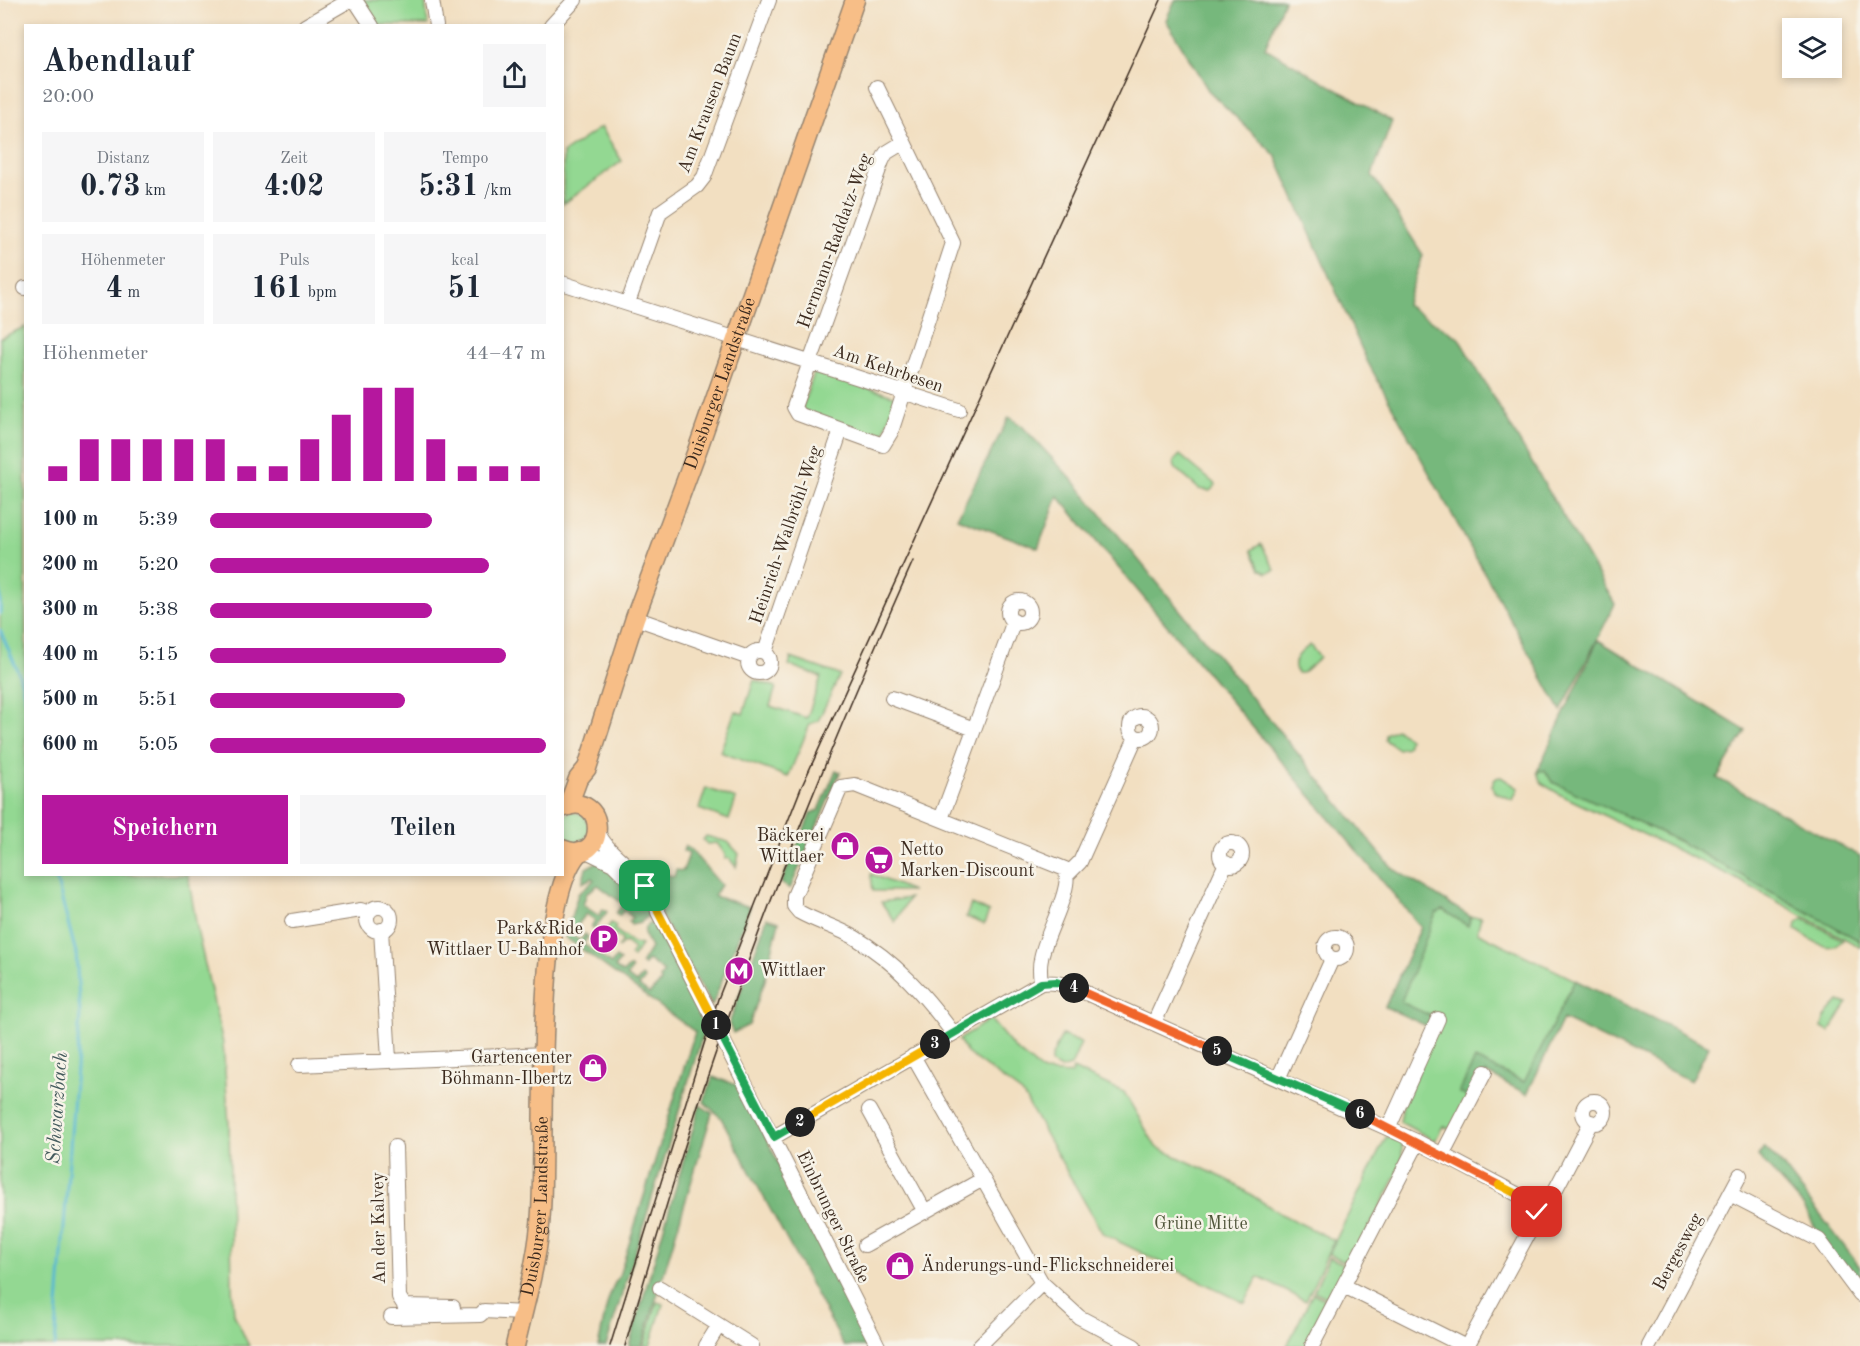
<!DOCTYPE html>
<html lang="de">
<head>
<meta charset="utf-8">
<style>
  :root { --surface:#fff; --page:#f6f6f7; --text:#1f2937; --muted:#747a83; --accent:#b5179e }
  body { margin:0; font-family:"Old Standard TT",serif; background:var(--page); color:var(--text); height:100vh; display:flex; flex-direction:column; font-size:22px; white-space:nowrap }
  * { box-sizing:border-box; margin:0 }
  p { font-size:20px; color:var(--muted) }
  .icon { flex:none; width:33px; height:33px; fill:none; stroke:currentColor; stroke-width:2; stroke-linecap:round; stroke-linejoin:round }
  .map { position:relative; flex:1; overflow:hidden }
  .panel { position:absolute; left:24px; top:24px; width:540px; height:852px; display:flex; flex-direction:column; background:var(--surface); border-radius:0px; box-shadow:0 3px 9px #0003 }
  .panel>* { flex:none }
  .tools { position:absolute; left:1782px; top:18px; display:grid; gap:12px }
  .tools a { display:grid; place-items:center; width:60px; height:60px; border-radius:0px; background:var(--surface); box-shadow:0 3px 9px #0003; font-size:30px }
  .pin { position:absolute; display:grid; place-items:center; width:51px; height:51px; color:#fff; margin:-26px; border-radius:12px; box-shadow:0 3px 9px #0006 }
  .km { position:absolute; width:30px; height:30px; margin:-15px; border-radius:50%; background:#222; color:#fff; font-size:16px; line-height:30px; text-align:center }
  .round { display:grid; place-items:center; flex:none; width:63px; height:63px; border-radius:0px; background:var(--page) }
  .headline { display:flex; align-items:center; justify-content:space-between; height:102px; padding:0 18px }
  h1 { font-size:33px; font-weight:700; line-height:45px }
  .metrics { display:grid; grid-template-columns:repeat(3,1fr); gap:9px; height:102px; padding:6px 18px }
  .metrics div { display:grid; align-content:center; border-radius:0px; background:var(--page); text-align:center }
  .metrics b { font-size:30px; font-weight:700 }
  .metrics small { font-size:16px; font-weight:400 }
  .metrics p { font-size:16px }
  .chart { height:168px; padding:12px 18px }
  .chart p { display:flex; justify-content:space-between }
  .chart svg { width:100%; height:108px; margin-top:6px; stroke:var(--accent); stroke-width:6 }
  .cta { display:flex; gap:12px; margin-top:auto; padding:12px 18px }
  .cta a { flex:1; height:69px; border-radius:0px; background:var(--accent); color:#fff; font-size:24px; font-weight:700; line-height:69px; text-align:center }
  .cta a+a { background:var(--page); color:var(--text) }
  ul { padding:0 18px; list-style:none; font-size:20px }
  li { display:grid; grid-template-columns:96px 72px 1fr; align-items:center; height:45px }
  li i { height:15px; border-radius:8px; background:var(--accent) }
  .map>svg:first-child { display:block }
  .green { fill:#93d892; stroke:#678158; stroke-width:1.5 }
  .forest { fill:#76b87c; stroke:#58714d; stroke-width:1.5 }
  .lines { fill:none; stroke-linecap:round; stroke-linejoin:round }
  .stream { stroke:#54b7d3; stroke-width:3 }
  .minor-casing { stroke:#968470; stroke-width:16 }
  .major-casing { stroke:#968470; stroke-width:21 }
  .minor { stroke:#fff; stroke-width:14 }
  .major { stroke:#f7be87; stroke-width:18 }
  .tram { stroke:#3b2a1e; stroke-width:1.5 }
  .minor-bridge-casing { stroke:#968470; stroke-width:16; stroke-linecap:butt }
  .minor-bridge { stroke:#fff; stroke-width:14 }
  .split-1-casing { stroke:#fff; stroke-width:12 }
  .split-2-casing { stroke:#fff; stroke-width:12 }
  .split-3-casing { stroke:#fff; stroke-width:12 }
  .split-4-casing { stroke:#fff; stroke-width:12 }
  .split-5-casing { stroke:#fff; stroke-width:12 }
  .split-6-casing { stroke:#fff; stroke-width:12 }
  .split-7-casing { stroke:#fff; stroke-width:12 }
  .split-8-casing { stroke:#fff; stroke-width:12 }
  .split-1 { stroke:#f5b400; stroke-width:8 }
  .split-2 { stroke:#22a559; stroke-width:8 }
  .split-3 { stroke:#f5b400; stroke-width:8 }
  .split-4 { stroke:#22a559; stroke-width:8 }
  .split-5 { stroke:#f0652b; stroke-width:8 }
  .split-6 { stroke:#22a559; stroke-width:8 }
  .split-7 { stroke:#f0652b; stroke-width:8 }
  .split-8 { stroke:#f5b400; stroke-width:8 }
  .labels { text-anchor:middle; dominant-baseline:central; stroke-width:5; stroke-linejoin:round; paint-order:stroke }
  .street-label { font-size:18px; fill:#3b2a1e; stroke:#f7f3e8 }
  .poi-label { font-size:18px; fill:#3b2a1e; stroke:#f7f3e8; text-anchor:end }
  .park-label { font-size:18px; fill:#51563b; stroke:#f7f3e8 }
  .water-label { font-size:20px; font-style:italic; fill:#445b5d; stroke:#f7f3e8 }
</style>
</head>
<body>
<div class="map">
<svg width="1860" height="1346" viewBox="0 0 1860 1346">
  <rect width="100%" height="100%" fill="#f7f3e8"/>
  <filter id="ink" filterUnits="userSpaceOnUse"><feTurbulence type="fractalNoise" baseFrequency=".0167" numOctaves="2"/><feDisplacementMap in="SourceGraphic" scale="12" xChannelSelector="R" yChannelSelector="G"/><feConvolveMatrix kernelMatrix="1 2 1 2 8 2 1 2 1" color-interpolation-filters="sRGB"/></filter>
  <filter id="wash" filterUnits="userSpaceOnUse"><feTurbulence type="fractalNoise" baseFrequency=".008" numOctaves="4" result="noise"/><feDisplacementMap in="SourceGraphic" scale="24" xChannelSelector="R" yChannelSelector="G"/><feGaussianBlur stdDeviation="1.35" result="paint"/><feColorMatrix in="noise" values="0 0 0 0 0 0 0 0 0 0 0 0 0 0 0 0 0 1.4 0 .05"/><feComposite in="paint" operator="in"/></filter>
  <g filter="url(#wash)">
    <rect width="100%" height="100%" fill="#f2dfc1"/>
    <!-- green -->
    <path class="green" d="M362,0h63l3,25h-56z
      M601,127l21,34 -59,43v-51z
      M25,327l1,547 162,1 10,59 25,109 6,82 3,162 2,27 15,32h-249v-1008z
      M815,371l81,26 -14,42 -78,-28 -2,-4z
      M1180,455l36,30 -6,6 -11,-2 -24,-21 -1,-7z
      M1261,544l14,26 -8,3 -7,-4 -9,-19z
      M1310,645l10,13 -18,15h-5c-7,-13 4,-21 13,-28z
      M791,658l49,17 -22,46 -8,3 -22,53 -68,-25 15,-41 8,3 11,-34 22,7 -6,19 37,12 14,-41 -32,-12z
      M1396,729l13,10 -2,8 -9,2 -13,-9v-6z
      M1545,770l7,12 75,34 103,51 130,74v6l-129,-71 -170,-81 -20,-12 -4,-11z
      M1501,777l17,11 -5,12 -19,-8 -2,-7 3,-7z
      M706,788l30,11 -7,21 -30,-11z
      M571,811l13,4 6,14 -5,10 -9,4 -13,-4v-23z
      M706,836l22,6 11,12 -3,13 -7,-9 -4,1v-5l-8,-11 -10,1 -4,-4z
      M871,874l41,17h-39z
      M909,898l-14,24 -14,-20z
      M971,904l18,8 -5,12 -18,-7z
      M1445,908l24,14 2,-5h10l-4,15 98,48 -51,105 -48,-23 -6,36 -17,33 -10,-5 -8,15 -35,-19 3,-18 33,-74 -41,-27 38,-92z
      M1803,918l40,22c-15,16 -31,-1 -47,-10l1,-7z
      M611,923l5,3 -2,3 19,14 8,2 -8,12 -3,-1 4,-7 -9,-7 -7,6 4,-8 -12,-9 -5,6 -3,-2z
      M1839,1001l8,3 -18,28 -7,-4 2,-9z
      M990,1019l25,30 28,23 28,2 2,-5 51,23 32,55 72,33 53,34 53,26 -28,61 -48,-24 -13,26 -142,-69 -81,-141 -55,-40 -8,-13z
      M1062,1035l19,8 -10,23 -10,3 -10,-5v-6z
      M1386,1137l12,2 4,4v22l-52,99 -21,-10z
      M1329,1257l21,10 -18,33 -18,-9z
      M1313,1293l17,9 -22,44h-21z
      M657,1302l6,2 -13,42h-6z"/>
    <!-- forest -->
    <path class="forest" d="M1175,0h109l-19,48 127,73 -20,54 51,80 -17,50 52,32 157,267 -54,107 -194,-350 -92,-206 -67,-65 -42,-70z
      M1009,417l13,9 55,59 315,383 79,49 -3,9 -25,-16 -7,3 -35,89 35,16 -5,10 -46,-21 36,-80 -363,-431 -20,52 -81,-30z
      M1598,640l148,91 -29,47 143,78v85l-183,-101 -125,-58 -7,-12 -8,2z
      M836,770l4,2 -50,117 -9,-6 30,-70 8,-3z
      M685,846l6,4 30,35 -7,11 36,11 -38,99 -79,-140 2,-3 39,14 2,-7 7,1 6,-17 -6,-3z
      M601,860c18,15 32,36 49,54l-10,9 -9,2 -2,-3 3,-5 -8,-7 -5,6 -3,-3 7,-9 -25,-19 -11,8 -4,12 16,11 4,-7 4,3 -13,17 -3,-2 4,-7 -9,-6 -15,20 9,7 5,-7 3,3 -5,7 12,8 6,-6 3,2 -5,7 12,9 5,-6 4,3 -5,6 8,6 6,-6 3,2 -5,7 9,7 6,-7 3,3 -6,7 10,8 12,-12 -1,-4 4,-6 -16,-12 -4,5 -3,-1 10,-16 -7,-14 1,-7 7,-5 54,102 -100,322h-8c6,-23 8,-51 21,-70l76,-244 -130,-95 13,-43 16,-14 -2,-2 -10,5 4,-15z
      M767,918l12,4 -14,58 -16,45 -16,8 -4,-9z
      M1575,980l134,66 -18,35 -128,-62 -36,75 -41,-21 -16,25 -11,-5 16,-34 49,23z
      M713,1077l27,9 130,260h-26l-123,-228 -17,-16z
      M700,1105l12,8 -70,233h-13z
      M1764,1147l19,19 77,101v24l-38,-51 -18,-33 -46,-51z"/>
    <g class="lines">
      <!-- stream -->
      <path class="stream" d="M0,588v26
        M0,630l19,44 7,26
        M55,874l21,79 4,62 -25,331"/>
    </g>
  </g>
  <g filter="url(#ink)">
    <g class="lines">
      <!-- minor casing -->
      <g class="minor-casing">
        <path id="minor" d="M355,0l17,26
          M432,0l4,26
          M305,26l45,-26
          M551,26l24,-26
          M877,87l27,55
          M904,142l49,101 -62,189 -8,13 -85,-31 -4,-7 88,-246 4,-8z
          M562,283l397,127
          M25,288h1
          M628,303l32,-91 37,-26 7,-9 65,-177
          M1008 612a11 11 0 1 1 22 0a11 11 0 1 1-22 0Z
          M635,618l114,40
          M748 662a11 11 0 1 1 22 0a11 11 0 1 1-22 0Z
          M765,652l76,-222
          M892,698l82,31
          M1130 727a11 11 0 1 1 22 0a11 11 0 1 1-22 0Z
          M941,819l73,-198
          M598,832c12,29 57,44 60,80l51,99
          M1220 854a11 11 0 1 1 22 0a11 11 0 1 1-22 0Z
          M584,850l29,14 20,20
          M1068,874l12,-12 56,-125
          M367 919a12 12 0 1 1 24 0a12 12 0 1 1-24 0Z
          M292,921l69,-11 7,3
          M381,930l8,129
          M1325 948a11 11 0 1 1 22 0a11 11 0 1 1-22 0Z
          M1154,1023l72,-160
          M953,1033c-28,-38 -58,-72 -99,-96 -18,-10 -37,-15 -55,-25l-5,-6v-10l47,-109 14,-2 210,84c9,19 -21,67 -24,90 -2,8 -1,16 0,24
          M725,1044l153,302
          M913,1056l129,227 37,34 55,29
          M299,1065l246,-11
          M1278,1079l54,-120
          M1583 1112a11 11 0 1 1 22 0a11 11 0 1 1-22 0Z
          M869,1110l56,102
          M1389,1127l49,-108
          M774,1137l267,-154c16,-2 30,3 45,10l332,149
          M395,1147l4,150 12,19
          M1442,1155l43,-83
          M1730,1194l89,46 41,55
          M1536,1209l14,-9 41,-78
          M865,1245l118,-66
          M1344,1286l120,60
          M660,1288l92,58
          M404,1306l49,1
          M391,1317l89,-2 4,-4 39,2
          M706,1346l13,-21
          M979,1346l63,-63
          M1312,1346l106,-204 112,59 7,12 -3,10 -67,123
          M1649,1346l91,-171"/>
      </g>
      <!-- major casing -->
      <g class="major-casing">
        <g id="major">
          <path id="s1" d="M568,806l10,-27 9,-11 48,-150 63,-170 157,-448"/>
          <path d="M562,808c46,-21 47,61 0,41"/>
          <path id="s2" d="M515,1346c10,-44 24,-89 26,-135 5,-75 -9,-310 39,-360"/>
        </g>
      </g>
      <!-- minor -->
      <use href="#minor" class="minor"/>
      <!-- major -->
      <use href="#major" class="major"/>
      <!-- tram -->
      <path class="tram" d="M610,1346l108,-347 83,-211 360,-788
        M625,1346c32,-110 64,-220 103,-328 54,-155 118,-307 185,-457"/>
      <!-- minor-bridge casing -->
      <g class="minor-bridge-casing">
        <path id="minor-bridge" d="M709,1011l16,33"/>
      </g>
      <!-- minor-bridge -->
      <use href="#minor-bridge" class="minor-bridge"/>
    </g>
  </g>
  <g class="lines" filter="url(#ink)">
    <!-- split-1 casing -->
    <g class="split-1-casing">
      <path id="split-1" d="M645,886l10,14 3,12 58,113"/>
    </g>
    <!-- split-2 casing -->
    <g class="split-2-casing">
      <path id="split-2" d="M716,1025l58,112 26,-15"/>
    </g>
    <!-- split-3 casing -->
    <g class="split-3-casing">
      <path id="split-3" d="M800,1122l135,-78"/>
    </g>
    <!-- split-4 casing -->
    <g class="split-4-casing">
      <path id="split-4" d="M935,1044l106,-61 15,-1 18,6"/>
    </g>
    <!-- split-5 casing -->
    <g class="split-5-casing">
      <path id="split-5" d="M1074,988l143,63"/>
    </g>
    <!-- split-6 casing -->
    <g class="split-6-casing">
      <path id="split-6" d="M1217,1051l143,63"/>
    </g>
    <!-- split-7 casing -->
    <g class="split-7-casing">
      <path id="split-7" d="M1360,1114l139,71"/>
    </g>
    <!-- split-8 casing -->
    <g class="split-8-casing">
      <path id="split-8" d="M1499,1185l31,16 7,11"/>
    </g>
    <!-- split-1 -->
    <use href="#split-1" class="split-1"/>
    <!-- split-2 -->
    <use href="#split-2" class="split-2"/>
    <!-- split-3 -->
    <use href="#split-3" class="split-3"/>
    <!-- split-4 -->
    <use href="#split-4" class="split-4"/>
    <!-- split-5 -->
    <use href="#split-5" class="split-5"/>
    <!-- split-6 -->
    <use href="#split-6" class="split-6"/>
    <!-- split-7 -->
    <use href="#split-7" class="split-7"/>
    <!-- split-8 -->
    <use href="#split-8" class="split-8"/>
  </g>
  <!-- icons -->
  <defs>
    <g id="shop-disc" transform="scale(1.5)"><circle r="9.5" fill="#b5179e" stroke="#f7f3e8"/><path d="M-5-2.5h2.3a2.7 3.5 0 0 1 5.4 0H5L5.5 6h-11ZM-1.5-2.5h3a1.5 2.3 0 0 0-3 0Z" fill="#fff"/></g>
    <g id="supermarket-disc" transform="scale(1.5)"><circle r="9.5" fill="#b5179e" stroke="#f7f3e8"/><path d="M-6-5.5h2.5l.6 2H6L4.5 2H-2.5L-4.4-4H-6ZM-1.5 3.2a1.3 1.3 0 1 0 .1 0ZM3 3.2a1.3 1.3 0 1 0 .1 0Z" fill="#fff"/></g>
    <g id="parking-disc" transform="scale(1.5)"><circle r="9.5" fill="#b5179e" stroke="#f7f3e8"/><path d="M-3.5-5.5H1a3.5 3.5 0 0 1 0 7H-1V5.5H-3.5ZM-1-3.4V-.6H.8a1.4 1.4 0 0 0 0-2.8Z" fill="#fff"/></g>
    <g id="metro-disc" transform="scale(1.5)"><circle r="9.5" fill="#b5179e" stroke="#f7f3e8"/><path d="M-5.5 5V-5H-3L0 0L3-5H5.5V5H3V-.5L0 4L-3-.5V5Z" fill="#fff"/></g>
  </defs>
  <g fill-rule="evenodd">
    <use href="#shop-disc" x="845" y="846"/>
    <use href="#supermarket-disc" x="879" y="860"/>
    <use href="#parking-disc" x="604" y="939"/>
    <use href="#metro-disc" x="739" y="971"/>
    <use href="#shop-disc" x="593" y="1068"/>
    <use href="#shop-disc" x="900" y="1266"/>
  </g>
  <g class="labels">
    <!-- street labels -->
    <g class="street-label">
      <text transform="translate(710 103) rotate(-69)">Am Krausen Baum</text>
      <text transform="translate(835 241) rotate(-70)">Hermann-Raddatz-Weg</text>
      <text transform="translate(888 369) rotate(19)">Am Kehrbesen</text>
      <text stroke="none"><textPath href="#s1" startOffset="450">Duisburger Landstraße</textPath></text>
      <text transform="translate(786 535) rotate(-71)">Heinrich-Walbröhl-Weg</text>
      <text stroke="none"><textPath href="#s2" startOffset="142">Duisburger Landstraße</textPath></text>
      <text transform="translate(833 1217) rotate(64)">Einbrunger Straße</text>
      <text transform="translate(379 1228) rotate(-91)">An der Kalvey</text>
      <text transform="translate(1678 1252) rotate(-62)">Bergesweg</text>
    </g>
    <!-- poi labels -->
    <g class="poi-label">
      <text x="824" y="836">Bäckerei<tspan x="824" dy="21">Wittlaer</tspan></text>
      <text x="900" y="850" text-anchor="start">Netto<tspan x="900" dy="21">Marken-Discount</tspan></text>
      <text x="583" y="929">Park&amp;Ride<tspan x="583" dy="21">Wittlaer U-Bahnhof</tspan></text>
      <text x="760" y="971" text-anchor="start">Wittlaer</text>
      <text x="572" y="1058">Gartencenter<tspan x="572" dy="21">Böhmann-Ilbertz</tspan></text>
      <text x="921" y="1266" text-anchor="start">Änderungs-und-Flickschneiderei</text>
    </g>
    <!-- park labels -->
    <g class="park-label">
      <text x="1201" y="1224">Grüne Mitte</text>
    </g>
    <!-- water labels -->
    <g class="water-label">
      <text transform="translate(58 1108) rotate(-86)">Schwarzbach</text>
    </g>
  </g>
</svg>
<div class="tools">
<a><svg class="icon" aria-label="layers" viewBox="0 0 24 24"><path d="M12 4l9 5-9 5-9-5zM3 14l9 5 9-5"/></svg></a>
</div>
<div class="pin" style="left:645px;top:886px;background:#1e9e55"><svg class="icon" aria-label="arrive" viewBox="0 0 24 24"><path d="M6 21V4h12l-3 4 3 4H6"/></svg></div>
<div class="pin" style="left:1537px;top:1212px;background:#d93025"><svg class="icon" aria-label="check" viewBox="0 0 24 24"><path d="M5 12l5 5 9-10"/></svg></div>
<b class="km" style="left:716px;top:1025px">1</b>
<b class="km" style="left:800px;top:1122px">2</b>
<b class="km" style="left:935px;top:1044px">3</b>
<b class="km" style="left:1074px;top:988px">4</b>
<b class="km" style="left:1217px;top:1051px">5</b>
<b class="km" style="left:1360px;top:1114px">6</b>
<section class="panel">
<div class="headline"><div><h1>Abendlauf</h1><p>20:00</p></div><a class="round"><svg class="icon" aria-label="share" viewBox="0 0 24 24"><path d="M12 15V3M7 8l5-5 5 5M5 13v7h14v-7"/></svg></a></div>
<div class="metrics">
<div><p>Distanz</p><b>0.73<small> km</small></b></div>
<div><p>Zeit</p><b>4:02</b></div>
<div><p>Tempo</p><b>5:31<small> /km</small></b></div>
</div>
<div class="metrics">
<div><p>Höhenmeter</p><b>4<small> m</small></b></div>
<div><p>Puls</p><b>161<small> bpm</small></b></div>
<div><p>kcal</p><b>51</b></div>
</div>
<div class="chart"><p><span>Höhenmeter</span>44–47 m</p>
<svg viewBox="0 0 160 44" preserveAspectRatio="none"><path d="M5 44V38M15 44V27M25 44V27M35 44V27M45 44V27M55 44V27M65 44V38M75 44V38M85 44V27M95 44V17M105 44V6M115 44V6M125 44V27M135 44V38M145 44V38M155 44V38"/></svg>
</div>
<ul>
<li><b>100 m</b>5:39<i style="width:66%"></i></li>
<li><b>200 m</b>5:20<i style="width:83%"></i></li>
<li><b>300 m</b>5:38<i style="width:66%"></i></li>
<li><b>400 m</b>5:15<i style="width:88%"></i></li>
<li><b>500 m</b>5:51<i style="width:58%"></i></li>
<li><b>600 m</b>5:05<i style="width:100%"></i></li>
</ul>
<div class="cta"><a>Speichern</a><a>Teilen</a></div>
</section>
</div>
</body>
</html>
